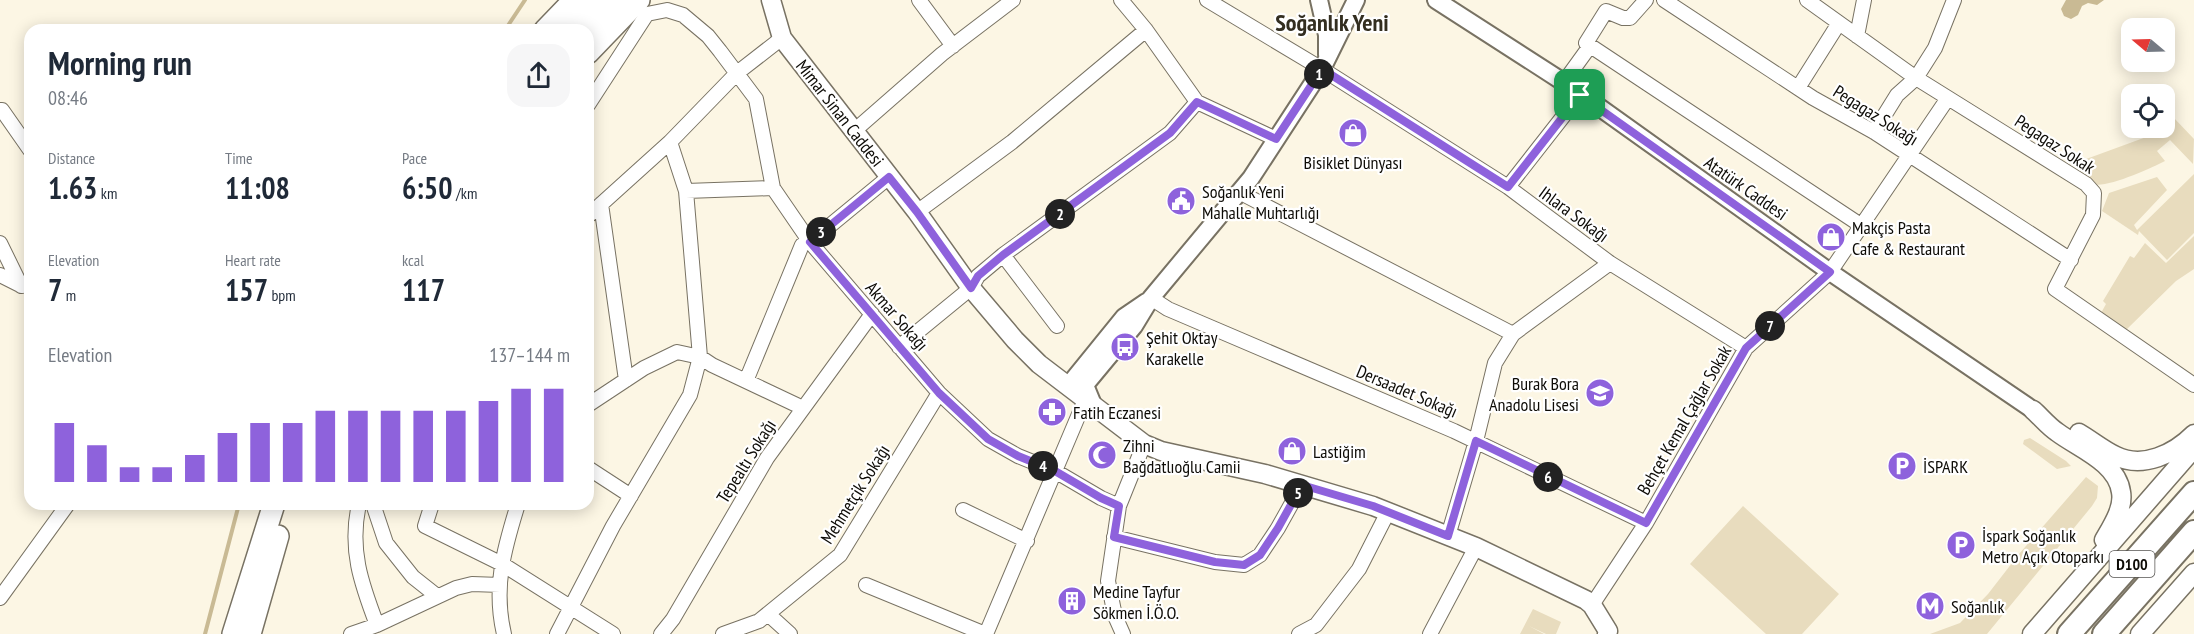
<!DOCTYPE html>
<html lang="en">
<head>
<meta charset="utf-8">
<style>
  :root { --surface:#fff; --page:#f6f6f7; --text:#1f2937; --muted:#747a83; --accent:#8e62dc }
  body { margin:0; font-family:"PT Sans Narrow",sans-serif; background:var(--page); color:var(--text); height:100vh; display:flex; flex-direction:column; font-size:22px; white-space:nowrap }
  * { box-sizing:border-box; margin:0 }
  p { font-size:20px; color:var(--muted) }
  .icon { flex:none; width:33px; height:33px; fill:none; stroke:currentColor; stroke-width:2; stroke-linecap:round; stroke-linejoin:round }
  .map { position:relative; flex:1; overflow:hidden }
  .sheet { position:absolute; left:24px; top:24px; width:570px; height:486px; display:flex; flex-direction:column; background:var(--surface); border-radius:18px; box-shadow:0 3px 15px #0003 }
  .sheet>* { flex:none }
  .needle { width:39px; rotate:289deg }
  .buttons { position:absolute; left:2121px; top:18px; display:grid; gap:12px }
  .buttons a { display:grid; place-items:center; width:54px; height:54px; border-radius:12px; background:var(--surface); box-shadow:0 3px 15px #0003; font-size:30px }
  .pin { position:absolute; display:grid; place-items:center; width:51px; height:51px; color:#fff; margin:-26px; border-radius:12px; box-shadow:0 3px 9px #0006 }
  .km { position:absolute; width:30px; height:30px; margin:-15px; border-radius:50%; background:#222; color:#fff; font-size:16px; line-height:30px; text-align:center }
  .round { display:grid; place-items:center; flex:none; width:63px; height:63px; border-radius:18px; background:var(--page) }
  .summary { display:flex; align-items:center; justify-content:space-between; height:102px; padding:0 24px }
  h1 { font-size:33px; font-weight:700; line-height:45px }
  .stats { display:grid; grid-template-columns:repeat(3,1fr); gap:9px; height:102px; padding:6px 24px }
  .stats div { display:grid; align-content:center }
  .stats b { font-size:30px; font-weight:700 }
  .stats small { font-size:16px; font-weight:400 }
  .stats p { font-size:16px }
  .chart { height:168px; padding:12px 24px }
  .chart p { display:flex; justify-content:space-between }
  .chart svg { width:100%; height:108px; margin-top:6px; stroke:var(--accent); stroke-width:6 }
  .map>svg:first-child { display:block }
  .green { fill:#e8dcbe }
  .water { fill:#c9ba94 }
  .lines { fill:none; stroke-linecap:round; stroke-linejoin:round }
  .stream { stroke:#c9ba94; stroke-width:4 }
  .minor-casing { stroke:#787263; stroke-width:16 }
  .tertiary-casing { stroke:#787263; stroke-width:20 }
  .secondary-casing { stroke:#787263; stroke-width:21 }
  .primary-casing { stroke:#787263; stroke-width:24 }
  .trunk-casing { stroke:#787263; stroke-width:26 }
  .minor { stroke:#fff; stroke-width:14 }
  .tertiary { stroke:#fff; stroke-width:16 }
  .secondary { stroke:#fff; stroke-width:18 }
  .primary { stroke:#fff; stroke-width:21 }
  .trunk { stroke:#fff; stroke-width:22 }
  .route-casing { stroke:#fff; stroke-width:12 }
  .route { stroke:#8e62dc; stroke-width:8 }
  .labels { text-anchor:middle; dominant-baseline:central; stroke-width:4.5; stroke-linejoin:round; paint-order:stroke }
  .shield { fill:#fff; stroke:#565451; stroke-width:1.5 }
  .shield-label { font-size:16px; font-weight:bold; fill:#0d0b06 }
  .street-label { font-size:18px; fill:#0d0b06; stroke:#fff }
  .poi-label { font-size:18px; fill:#0d0b06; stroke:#fff; text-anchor:start }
  .district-label { font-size:24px; font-weight:bold; fill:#332e20; stroke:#fff }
</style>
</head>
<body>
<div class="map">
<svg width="2194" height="634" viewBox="0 0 2194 634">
  <rect width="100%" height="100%" fill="#fcf6e4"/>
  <!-- green -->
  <path class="green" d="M2174,118l20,21 -1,25 -23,-24 -13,11 8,10c-13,7 -60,28 -72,23 -7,-2 -13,-12 -16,-18l1,-4 71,-26 12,-8h3l1,-3z
    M2194,174v59l-27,27 -28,-29 -1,4 -36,-24 7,-18 48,-16 10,13 -33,35 3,5z
    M2194,236v33l-18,12 -50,49 -25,-17 5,-9 -3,-3 27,-45 4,2 11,-15 21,20z
    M2030,438l36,23 5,5 -14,3 -34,-25 1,-4z
    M2086,477l12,9 -1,12 -5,8 -105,128h-57l30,-11 28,-29 31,-40z
    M1743,506l96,88 -37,40h-36l-76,-70z
    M1533,609l28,13 -5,12h-10l-17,-8 15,8h-24z"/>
  <!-- water -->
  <path class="water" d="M2066,0h38l-7,5 -9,-2 -6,3 -4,9 -7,4 -7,-3 -3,-7z"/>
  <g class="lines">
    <!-- stream -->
    <path class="stream" d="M505,30l20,-30
      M205,634l34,-130"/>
    <!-- minor casing -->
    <g class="minor-casing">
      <path id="minor" d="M919,0l34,46
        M1121,0l25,30 51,72 79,37
        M1207,0l115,69 186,118 102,76 136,85
        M1646,0l-16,18h-7l-17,-7 -20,32 276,183
        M1664,0l149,98 61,34 197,128
        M1807,0l109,78 170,106 8,9 -1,22 -38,74 139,96
        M1857,36l7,-36
        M1564,82l26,-36
        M1798,88l41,-65
        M588,105l59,-91 20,-4 16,5 25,21 12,15 36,48 17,89 37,54 129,151 49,46 30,17 37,15 46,27 18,8
        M0,110h2l28,40
        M854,131l88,-77 71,-54
        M1874,132l23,-37 19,-17 19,-30 19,-48
        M1508,187l72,-92
        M686,191l87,-3
        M1239,192l274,142
        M601,204l25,176
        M917,212l95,-70 134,-112
        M588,216l82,-74 67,-69 45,-35
        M0,243l21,43 9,-4
        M1003,255l54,71
        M0,275l22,11
        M1151,298l17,11 286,122 192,92
        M899,347l72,-59 7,-12 25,-21 167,-122 27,-31
        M746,381l56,-136 8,-3 79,-65
        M588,405l56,-37 33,-16 23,5 12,8 91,43
        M588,468l43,28
        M359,504c-10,45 2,79 18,121
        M373,504l13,39 27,34 24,19
        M432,504l-7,22 77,38 111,70
        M963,510l64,31
        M1448,536l28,-95 19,-78 18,-29 97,-71
        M1114,537l101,25 29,3 16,-10 18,-27 24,-43
        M866,585l119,49
        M0,598l68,-94
        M1592,605l54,-82 100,-175 84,-76 118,-174
        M768,614l22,20
        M351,634l26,-9 79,-37 16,-4 28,1
        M504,634c-11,-47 0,-85 14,-130
        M557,634l56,-108 77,-131 10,-38 -14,-166 -16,-49
        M661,634l12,-15 94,-161 105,-144
        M723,634l36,-13 81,-66 99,-162
        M986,634l99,-234
        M1123,634l-8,-18 -7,-35 11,-75 25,-62
        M1299,634l17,-9 43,-56 29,-57
        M1430,634l46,-87"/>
    </g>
    <!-- tertiary casing -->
    <g class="tertiary-casing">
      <path id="tertiary" d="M1319,0l8,35v20
        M1436,0l135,87 259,185 203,138
        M1068,386l56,-69 22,-15
        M1094,407l-9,-22 49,-59 17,-28 100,-120 71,-109 34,-69"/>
    </g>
    <!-- secondary casing -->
    <g class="secondary-casing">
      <path id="secondary" d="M771,0l11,38 135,174 54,76 44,52 24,24 105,80 17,7 104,23 108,32 103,41 110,53 6,5 16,26 -1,3
        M2033,410c8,7 15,16 24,22 21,16 60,30 64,60 3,16 -9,34 -17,48
        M2079,433c12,7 24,17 37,23 27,13 58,-2 78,-22
        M2032,634l162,-186
        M2140,634l54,-61"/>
    </g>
    <!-- primary casing -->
    <g class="primary-casing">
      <path id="primary" d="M545,30l29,-30
        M568,30l29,-30
        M588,32l30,-32
        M588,53l51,-53
        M233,634l41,-130
        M250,634l28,-98"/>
    </g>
    <!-- trunk casing -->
    <g class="trunk-casing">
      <path id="trunk" d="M2069,634l125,-141
        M2104,634l90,-102"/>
    </g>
    <!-- minor -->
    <use href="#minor" class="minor"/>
    <!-- tertiary -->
    <use href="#tertiary" class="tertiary"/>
    <!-- secondary -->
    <use href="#secondary" class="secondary"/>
    <!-- primary -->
    <use href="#primary" class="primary"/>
    <!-- trunk -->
    <use href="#trunk" class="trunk"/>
  </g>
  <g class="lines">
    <!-- route casing -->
    <g class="route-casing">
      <path id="route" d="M1322,69l186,118 72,-92 250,177 -84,76 -100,175 -170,-82 -28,95 -75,-30 -71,-21 -24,43 -18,27 -16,10 -29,-3 -101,-25 5,-31 -18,-8 -46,-27 -37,-15 -30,-17 -49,-46 -129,-151 79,-65 28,35 54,76 7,-12 25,-21 167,-122 27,-31 79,37z"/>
    </g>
    <!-- route -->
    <use href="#route" class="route"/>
  </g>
  <!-- icons -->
  <defs>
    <g id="shop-disc" transform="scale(1.5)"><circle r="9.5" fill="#8e62dc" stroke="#fff"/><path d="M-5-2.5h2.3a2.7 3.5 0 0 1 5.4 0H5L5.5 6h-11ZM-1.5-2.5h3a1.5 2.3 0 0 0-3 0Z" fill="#fff"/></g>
    <g id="civic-disc" transform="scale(1.5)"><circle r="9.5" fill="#8e62dc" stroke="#fff"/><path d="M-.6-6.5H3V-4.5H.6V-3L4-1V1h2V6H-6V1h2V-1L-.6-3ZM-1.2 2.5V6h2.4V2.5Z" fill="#fff"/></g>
    <g id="bus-disc" transform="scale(1.5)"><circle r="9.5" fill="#8e62dc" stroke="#fff"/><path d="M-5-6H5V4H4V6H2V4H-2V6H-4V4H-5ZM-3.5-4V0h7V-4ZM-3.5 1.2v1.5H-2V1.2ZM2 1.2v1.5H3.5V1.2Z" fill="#fff"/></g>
    <g id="school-disc" transform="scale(1.5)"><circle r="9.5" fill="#8e62dc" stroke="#fff"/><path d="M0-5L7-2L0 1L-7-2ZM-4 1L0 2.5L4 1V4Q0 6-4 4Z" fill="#fff"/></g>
    <g id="pharmacy-disc" transform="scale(1.5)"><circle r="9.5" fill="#8e62dc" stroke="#fff"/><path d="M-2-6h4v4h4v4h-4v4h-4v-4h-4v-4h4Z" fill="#fff"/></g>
    <g id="mosque-disc" transform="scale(1.5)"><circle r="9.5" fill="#8e62dc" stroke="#fff"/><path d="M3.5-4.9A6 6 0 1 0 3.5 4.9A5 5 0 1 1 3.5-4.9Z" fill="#fff"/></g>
    <g id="parking-disc" transform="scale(1.5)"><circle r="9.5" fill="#8e62dc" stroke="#fff"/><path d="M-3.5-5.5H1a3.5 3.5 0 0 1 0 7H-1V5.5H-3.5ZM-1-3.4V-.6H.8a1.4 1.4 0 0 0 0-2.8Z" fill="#fff"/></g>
    <g id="building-disc" transform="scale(1.5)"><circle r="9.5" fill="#8e62dc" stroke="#fff"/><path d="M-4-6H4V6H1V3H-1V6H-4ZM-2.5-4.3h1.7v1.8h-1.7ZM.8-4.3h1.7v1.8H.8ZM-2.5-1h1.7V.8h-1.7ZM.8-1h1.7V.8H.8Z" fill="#fff"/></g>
    <g id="metro-disc" transform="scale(1.5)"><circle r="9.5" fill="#8e62dc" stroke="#fff"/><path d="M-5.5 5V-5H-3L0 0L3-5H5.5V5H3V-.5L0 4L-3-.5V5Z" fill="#fff"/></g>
  </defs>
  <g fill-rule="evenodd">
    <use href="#shop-disc" x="1353" y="133"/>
    <use href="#civic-disc" x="1181" y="201"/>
    <use href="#shop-disc" x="1831" y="237"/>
    <use href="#bus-disc" x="1125" y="347"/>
    <use href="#school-disc" x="1600" y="393"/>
    <use href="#pharmacy-disc" x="1052" y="412"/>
    <use href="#shop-disc" x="1292" y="451"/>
    <use href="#mosque-disc" x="1102" y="455"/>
    <use href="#parking-disc" x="1902" y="466"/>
    <use href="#parking-disc" x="1961" y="545"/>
    <use href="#building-disc" x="1072" y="601"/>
    <use href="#metro-disc" x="1930" y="606"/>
  </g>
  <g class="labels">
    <!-- shield labels -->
    <rect class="shield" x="2109.5" y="551" width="45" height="26" rx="4.5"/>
    <g class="shield-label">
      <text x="2132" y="564">D100</text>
    </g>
    <!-- street labels -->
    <g class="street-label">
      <text transform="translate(840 113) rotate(52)">Mimar Sinan Caddesi</text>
      <text transform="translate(1876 115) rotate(32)">Pegagaz Sokağı</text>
      <text transform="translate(2055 144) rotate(33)">Pegagaz Sokak</text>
      <text transform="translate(1746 188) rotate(35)">Atatürk Caddesi</text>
      <text transform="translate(1574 214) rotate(36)">Ihlara Sokağı</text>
      <text transform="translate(897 316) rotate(49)">Akmar Sokağı</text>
      <text transform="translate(1407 391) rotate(23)">Dersaadet Sokağı</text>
      <text transform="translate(1684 420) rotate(-60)">Behçet Kemal Çağlar Sokak</text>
      <text transform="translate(746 461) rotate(-58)">Tepealtı Sokağı</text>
      <text transform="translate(855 494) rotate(-58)">Mehmetçik Sokağı</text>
    </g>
    <!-- poi labels -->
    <g class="poi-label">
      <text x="1353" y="162" text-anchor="middle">Bisiklet Dünyası</text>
      <text x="1202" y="191">Soğanlık Yeni<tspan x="1202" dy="21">Mahalle Muhtarlığı</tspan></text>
      <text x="1852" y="227">Makçis Pasta<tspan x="1852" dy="21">Cafe &amp; Restaurant</tspan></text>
      <text x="1146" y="337">Şehit Oktay<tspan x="1146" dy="21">Karakelle</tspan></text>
      <text x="1579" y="383" text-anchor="end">Burak Bora<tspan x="1579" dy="21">Anadolu Lisesi</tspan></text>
      <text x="1073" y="412">Fatih Eczanesi</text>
      <text x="1123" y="445">Zihni<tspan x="1123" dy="21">Bağdatlıoğlu Camii</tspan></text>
      <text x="1313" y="451">Lastiğim</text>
      <text x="1923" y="466">İSPARK</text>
      <text x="1982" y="535">İspark Soğanlık<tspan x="1982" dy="21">Metro Açık Otoparkı</tspan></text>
      <text x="1093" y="591">Medine Tayfur<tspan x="1093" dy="21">Sökmen İ.Ö.O.</tspan></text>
      <text x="1951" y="606">Soğanlık</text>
    </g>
    <!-- district labels -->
    <g class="district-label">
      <text x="1332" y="22">Soğanlık Yeni</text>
    </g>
  </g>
</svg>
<div class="buttons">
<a><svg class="needle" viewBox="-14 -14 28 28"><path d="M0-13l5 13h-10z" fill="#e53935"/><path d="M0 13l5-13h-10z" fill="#747a83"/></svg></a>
<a><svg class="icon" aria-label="locate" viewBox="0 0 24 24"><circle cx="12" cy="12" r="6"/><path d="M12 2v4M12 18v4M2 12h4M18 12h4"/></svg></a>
</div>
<div class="pin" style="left:1580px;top:95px;background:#1e9e55"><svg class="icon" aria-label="arrive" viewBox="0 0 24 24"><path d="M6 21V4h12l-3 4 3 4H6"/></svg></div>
<b class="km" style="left:1319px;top:74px">1</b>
<b class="km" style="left:1060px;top:214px">2</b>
<b class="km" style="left:821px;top:232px">3</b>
<b class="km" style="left:1043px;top:466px">4</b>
<b class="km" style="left:1298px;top:493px">5</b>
<b class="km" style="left:1548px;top:477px">6</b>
<b class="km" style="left:1770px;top:326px">7</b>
<section class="sheet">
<div class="summary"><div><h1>Morning run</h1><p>08:46</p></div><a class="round"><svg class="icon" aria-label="share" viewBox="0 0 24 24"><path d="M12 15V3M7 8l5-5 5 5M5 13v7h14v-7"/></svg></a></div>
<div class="stats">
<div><p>Distance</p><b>1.63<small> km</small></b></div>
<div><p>Time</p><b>11:08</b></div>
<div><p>Pace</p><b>6:50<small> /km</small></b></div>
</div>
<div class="stats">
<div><p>Elevation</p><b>7<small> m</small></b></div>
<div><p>Heart rate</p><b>157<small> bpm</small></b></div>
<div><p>kcal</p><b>117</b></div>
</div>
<div class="chart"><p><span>Elevation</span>137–144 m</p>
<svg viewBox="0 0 160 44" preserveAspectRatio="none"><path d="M5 44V20M15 44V29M25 44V38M35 44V38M45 44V33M55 44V24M65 44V20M75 44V20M85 44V15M95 44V15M105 44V15M115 44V15M125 44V15M135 44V11M145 44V6M155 44V6"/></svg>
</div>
</section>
</div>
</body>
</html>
